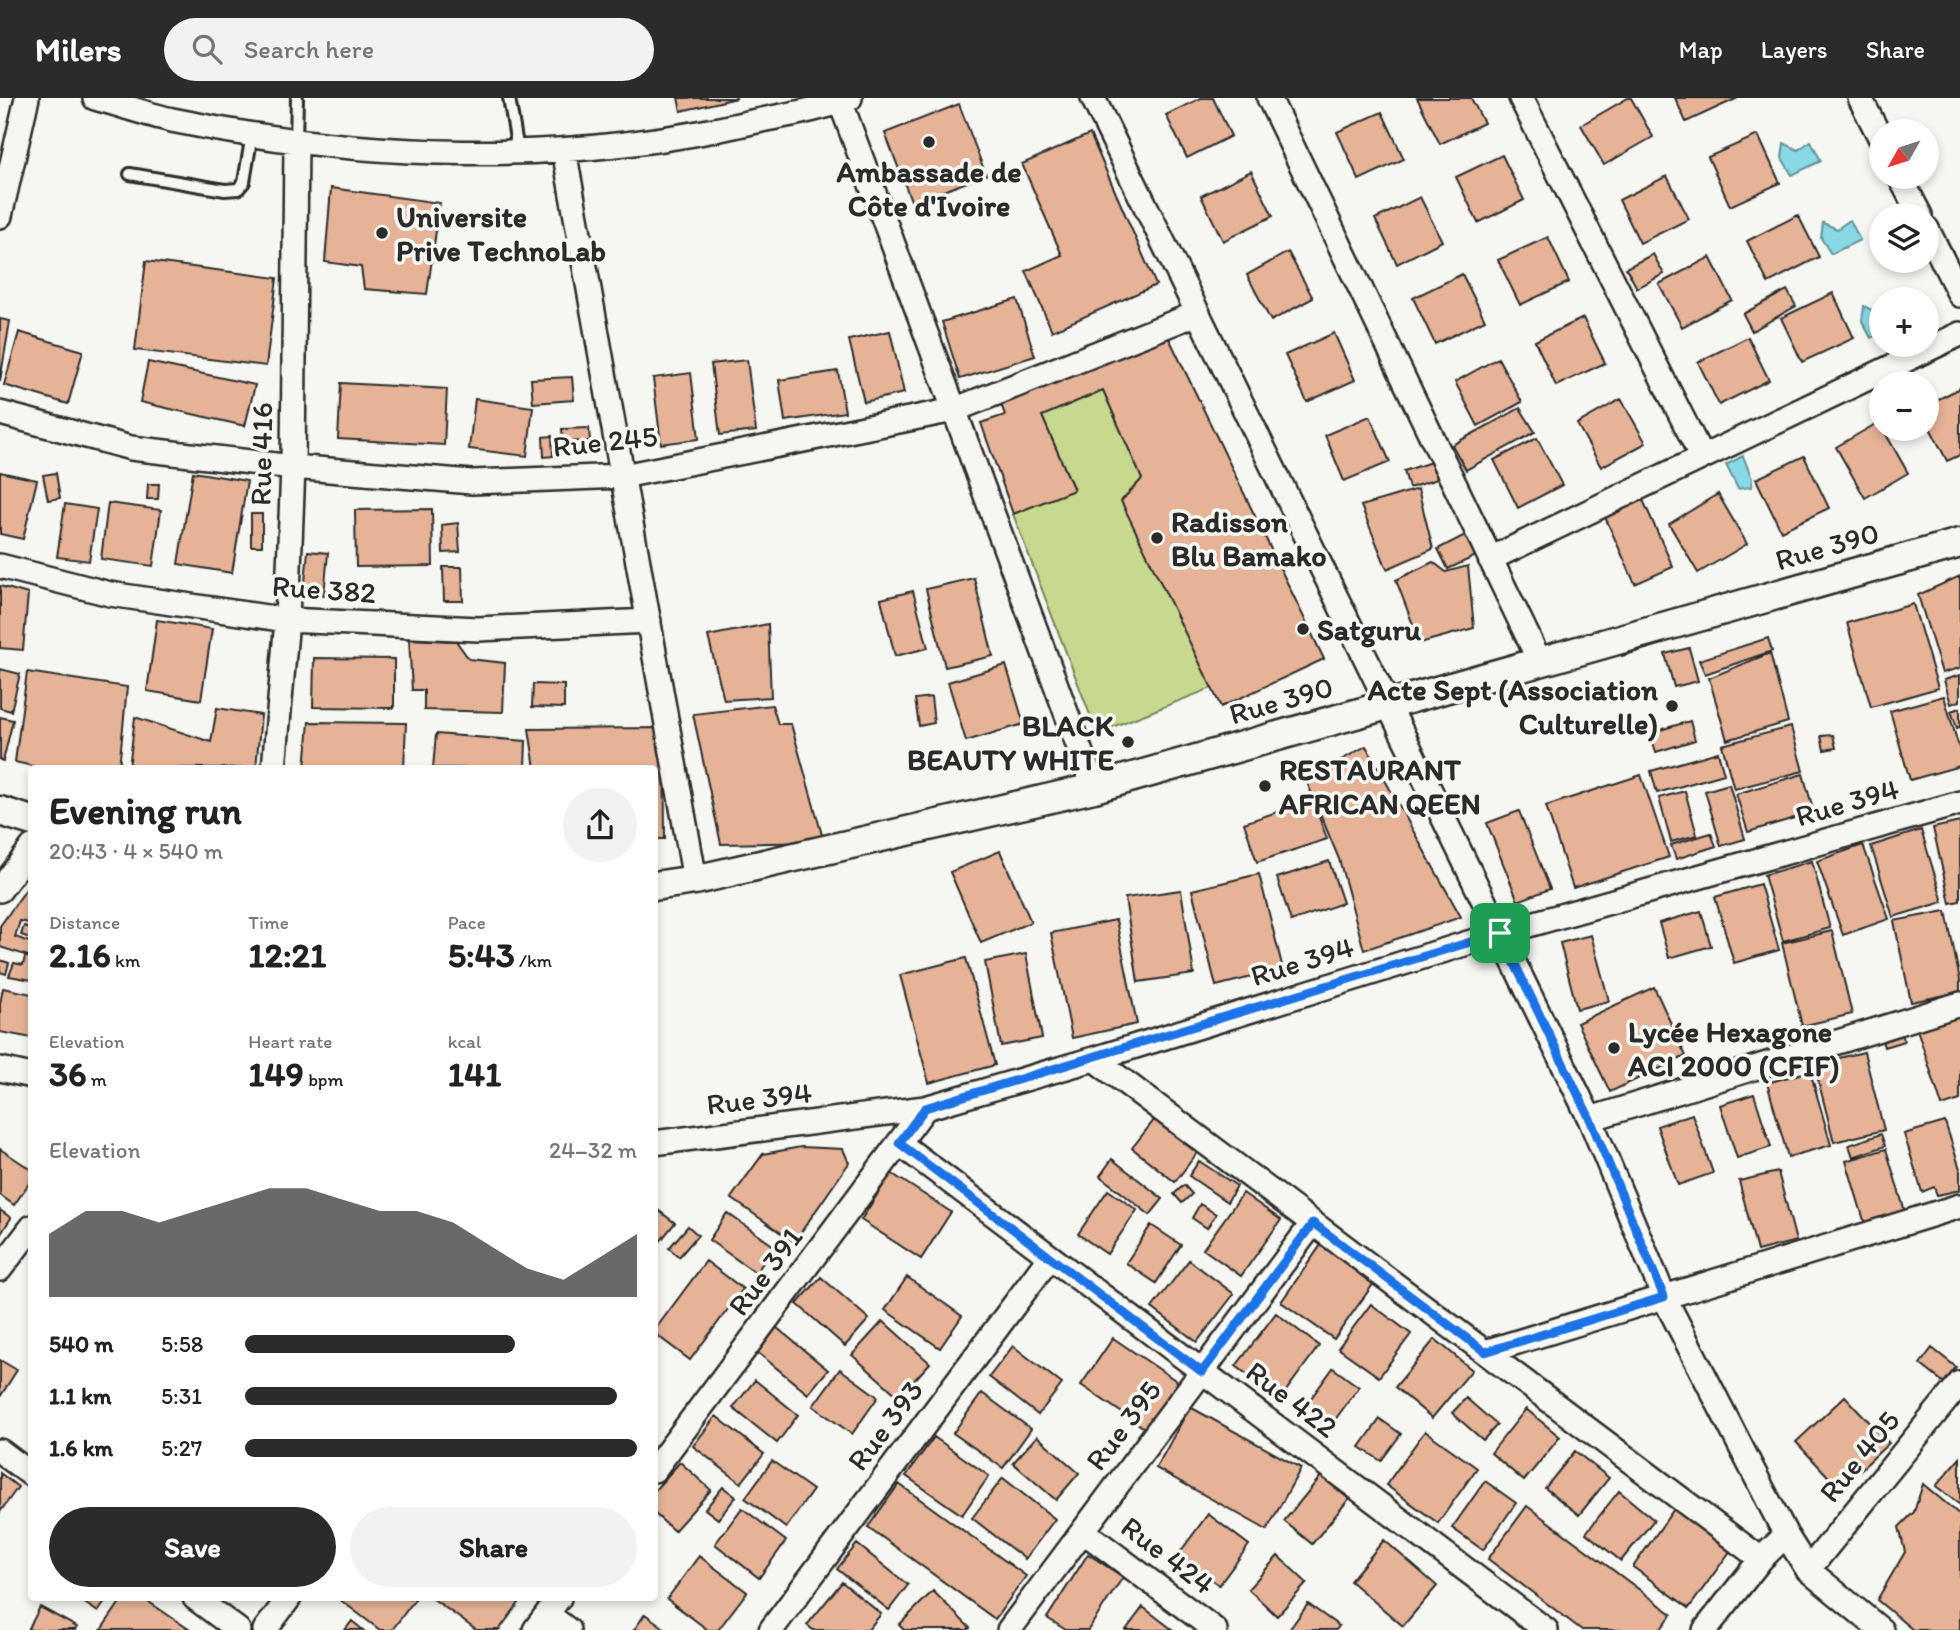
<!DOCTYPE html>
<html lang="en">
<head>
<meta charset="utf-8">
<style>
  :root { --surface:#fff; --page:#f2f2f2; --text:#222; --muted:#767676; --accent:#2b2b2b }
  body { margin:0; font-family:Itim,sans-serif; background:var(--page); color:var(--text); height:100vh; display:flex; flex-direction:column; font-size:26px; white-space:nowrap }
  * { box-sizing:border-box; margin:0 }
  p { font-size:23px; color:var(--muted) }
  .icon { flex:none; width:38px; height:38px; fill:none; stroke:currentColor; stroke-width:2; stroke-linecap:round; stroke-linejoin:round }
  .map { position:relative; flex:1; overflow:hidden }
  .side { position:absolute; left:28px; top:667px; width:630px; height:836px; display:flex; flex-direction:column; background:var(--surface); border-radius:7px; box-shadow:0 4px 10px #0003 }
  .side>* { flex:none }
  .needle { width:46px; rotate:231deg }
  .tools { position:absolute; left:1869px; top:21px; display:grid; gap:14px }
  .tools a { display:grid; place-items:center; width:70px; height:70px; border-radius:50%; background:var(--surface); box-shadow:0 4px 10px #0003; font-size:35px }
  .pin { position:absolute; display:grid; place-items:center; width:60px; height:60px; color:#fff; margin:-30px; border-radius:14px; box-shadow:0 4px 10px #0006 }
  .round { display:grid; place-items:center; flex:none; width:74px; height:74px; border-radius:37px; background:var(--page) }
  .head { display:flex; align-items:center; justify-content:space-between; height:119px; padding:0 21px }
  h1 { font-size:38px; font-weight:700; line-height:52px }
  .metrics { display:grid; grid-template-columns:repeat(3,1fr); gap:10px; height:119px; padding:7px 21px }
  .metrics div { display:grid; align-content:center }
  .metrics b { font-size:35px; font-weight:700 }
  .metrics small { font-size:19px; font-weight:400 }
  .metrics p { font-size:19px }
  .chart { height:196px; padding:14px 21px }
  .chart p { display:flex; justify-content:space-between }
  .chart svg { width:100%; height:126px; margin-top:7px; fill:var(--accent); opacity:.7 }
  .primary-button { display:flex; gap:14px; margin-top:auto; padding:14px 21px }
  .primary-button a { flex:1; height:80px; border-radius:42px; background:var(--accent); color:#fff; font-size:28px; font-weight:700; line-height:80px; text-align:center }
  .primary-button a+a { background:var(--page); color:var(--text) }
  ul { padding:0 21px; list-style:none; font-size:23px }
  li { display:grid; grid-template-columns:112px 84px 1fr; align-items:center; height:52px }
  li i { height:18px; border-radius:9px; background:var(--accent) }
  header { display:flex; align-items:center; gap:42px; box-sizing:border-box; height:98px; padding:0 35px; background:var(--accent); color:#fff }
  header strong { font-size:33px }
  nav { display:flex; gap:38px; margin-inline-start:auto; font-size:24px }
  .search { width:490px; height:63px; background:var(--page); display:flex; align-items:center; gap:18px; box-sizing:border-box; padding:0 24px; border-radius:38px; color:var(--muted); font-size:26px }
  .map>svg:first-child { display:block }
  .green { fill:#c6d98e; stroke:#78825c; stroke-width:2 }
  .water { fill:#88d8e5; stroke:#63939b; stroke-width:2 }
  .building { fill:#e6b397; stroke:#2b2b2b; stroke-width:2 }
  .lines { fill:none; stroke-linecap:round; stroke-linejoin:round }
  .service-casing { stroke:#2b2b2b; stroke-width:16 }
  .minor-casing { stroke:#2b2b2b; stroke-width:28 }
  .tertiary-casing { stroke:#2b2b2b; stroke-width:33 }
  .service { stroke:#f6f6f2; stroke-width:10 }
  .minor { stroke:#f6f6f2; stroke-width:23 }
  .tertiary { stroke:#f6f6f2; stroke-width:28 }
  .route-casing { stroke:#fff; stroke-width:14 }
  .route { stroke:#1a73e8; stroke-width:9 }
  .poi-dot { fill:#2b2b2b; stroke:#f6f6f2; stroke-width:2.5 }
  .labels { text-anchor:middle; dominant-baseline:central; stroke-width:7; stroke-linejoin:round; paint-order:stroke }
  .poi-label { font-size:30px; font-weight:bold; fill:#2b2b2b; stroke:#f6f6f2; text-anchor:start }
  .street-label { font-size:30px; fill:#2b2b2b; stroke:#f6f6f2 }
</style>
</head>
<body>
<header>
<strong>Milers</strong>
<div class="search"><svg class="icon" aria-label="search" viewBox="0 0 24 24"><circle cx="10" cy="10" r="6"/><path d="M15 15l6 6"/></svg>Search here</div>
<nav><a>Map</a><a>Layers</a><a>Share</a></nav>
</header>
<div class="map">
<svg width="1960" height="1532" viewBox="0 0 1960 1532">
  <rect width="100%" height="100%" fill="#f6f6f2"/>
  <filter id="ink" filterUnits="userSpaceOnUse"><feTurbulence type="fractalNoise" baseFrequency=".0143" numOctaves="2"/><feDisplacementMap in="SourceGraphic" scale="14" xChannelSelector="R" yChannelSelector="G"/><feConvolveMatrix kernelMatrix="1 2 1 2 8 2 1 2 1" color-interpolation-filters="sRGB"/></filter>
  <g filter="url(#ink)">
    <!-- green -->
    <path class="green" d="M1103,292l39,89 70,209 -115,45 -84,-219 61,-24 -32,-74z"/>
    <!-- water -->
    <path class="water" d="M1811,43l10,20 -29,14 -10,-17 2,-15 14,7z
      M1850,122l10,20 -29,14 -10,-16 2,-15 14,6z
      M1864,208l13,7 4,-3v23l-10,5 -9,-17z
      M1743,358l9,23 -1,8 -13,2 -12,-24z"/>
    <!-- building -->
    <path class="building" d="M678,0h59l-56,13z
      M1201,0h12l18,38 -44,22 -21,-43z
      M1417,0h54l13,25 -44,21z
      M1628,0h3l22,39 -49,28 -23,-40z
      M1675,0h63l-52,24z
      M959,6l27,71 -74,28 -27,-70z
      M1382,14l22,47 -45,21 -22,-48z
      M1090,36l66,151 -104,46 -26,-60 36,-16 -40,-91z
      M1758,37l22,48 -50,23 -22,-49z
      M1502,57l22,45 -46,23 -22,-46z
      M1251,73l22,45 -50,25 -22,-45z
      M1667,78l22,43 -49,24 -21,-43z
      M331,90l109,15 -13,91 -63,-5 -3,-22 -36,-5z
      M1420,99l22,44 -45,23 -22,-45z
      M1798,117l21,42 -51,26 -21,-42z
      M1548,139l21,45 -49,23 -22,-45z
      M1288,154l25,46 -42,23 -24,-46z
      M1653,156l11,20 -27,14 -11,-20z
      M1710,159l22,43 -50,27 -23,-43z
      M146,163l131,17 -11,88 -131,-16z
      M1462,176l23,46 -50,24 -22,-46z
      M1787,192l9,16 -44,25 -9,-17z
      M1833,195l21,45 -52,24 -21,-44z
      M1017,201l18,57 -75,23 -18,-57z
      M1583,220l22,45 -49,23 -21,-45z
      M0,221l10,2 -10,60z
      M890,233l14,62 -40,9 -15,-62z
      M19,234l64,19 -15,53 -64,-19z
      M1334,235l21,47 -48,22 -22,-47z
      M1748,239l21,43 -50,25 -21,-43z
      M1169,240l155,321 -103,48 -100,-206 21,-22 -39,-89 -61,26 32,74 -61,24 -32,-91 24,-8 -4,-11z
      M1498,260l24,44 -44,24 -23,-44z
      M747,262l9,71 -36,4 -9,-71z
      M148,264l107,23 -10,41 -105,-24z
      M838,273l7,41 -60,9 -6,-41z
      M691,275l8,66 -38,5 -8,-66z
      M572,279l2,23 -41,3 -2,-24z
      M341,285l106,6 -3,56 -106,-6z
      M1960,290v67l-13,6 -20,-39v-17z
      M475,301l58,8 -6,49 -58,-7z
      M1621,301l25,44 -45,24 -24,-43z
      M1520,310l15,24 -69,38 -14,-25z
      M1370,318l20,46 -46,19 -19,-46z
      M1879,324l29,51 -43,25 -29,-51z
      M589,330l1,13 -27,1 -1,-13z
      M552,338l1,20 -9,1 -1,-20z
      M1537,340l25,47 -44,23 -24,-48z
      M1804,358l25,52 -48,23 -25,-52z
      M1431,364l6,17 -28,9 -5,-17z
      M0,374l37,8 -14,59 -23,-5z
      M193,374l54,9 -15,92 -54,-9z
      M56,375l4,25 -12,2 -5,-25z
      M148,386h11l-1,15h-11z
      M1418,391l15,60 -46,20 -26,-63z
      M1718,396l29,50 -49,29 -29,-49z
      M1643,402l30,67 -38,17 -30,-67z
      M108,405l53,7 -8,56 -52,-7z
      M65,406l32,5 -8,52 -32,-4z
      M432,411l1,57 -77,1 -1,-57z
      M251,416h11v32h-11z
      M458,425l2,29 -17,1 -1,-28z
      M1465,437l11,21 -28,13 -10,-20z
      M308,453l20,2 -4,42 -20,-2z
      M1433,464l13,10 22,-6 6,62 -54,15 -24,-63z
      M443,469h19l1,34h-19z
      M1960,478v92l-18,5 -24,-78z
      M974,480l19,78 -48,11 -19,-78z
      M0,488l28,8 -5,56 -23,-2z
      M913,493l15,57 -33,8 -14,-57z
      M1913,506l25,84 -67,19 -24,-84z
      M157,522l55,9 -11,71 -54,-9z
      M768,526l3,73 -47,3 -16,-64z
      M1661,538l2,8 -41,12 -2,-8z
      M1768,540l4,13 -67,23 -6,-14z
      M409,541l47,2 13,18 36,4 -2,49 -79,-2v-20h-12z
      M1689,550l9,33 -24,6 -9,-33z
      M1770,555l18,69 -61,18 -18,-62z
      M314,560l80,1v49l-81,-1z
      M1006,567l18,59 -58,17 -18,-59z
      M0,571l20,5 -9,37 -11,-3z
      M27,574l100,15 -8,81h-78l-26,-6z
      M1960,577v26l-9,3 -7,-24z
      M533,586l31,1v23l-32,-1z
      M1944,598l16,55v15l-50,14 -20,-69z
      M931,599l3,26 -15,3 -4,-27z
      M772,607l6,19h13l33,118 -103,2 -28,-130z
      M217,610l44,7 -5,53h-127l6,-51 76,25z
      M1960,610v19l-3,1 -6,-17z
      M0,619l13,3 -10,41 -3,-1z
      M1690,623l5,19 -39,12 -6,-19z
      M309,624l97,1 -2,45h-99z
      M1791,629l12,44 -69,18 -12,-44z
      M664,630l1,111h-11v-71h-119l-6,-39z
      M436,636l90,7 -1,27h-92z
      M1833,637l3,13 -12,2 -3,-14z
      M1366,648l95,171 -97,33 -25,-91 -33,-79z
      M1718,654l6,22 -67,19 -6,-22z
      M1803,676l11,38 -66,20 -12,-38z
      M1641,677l28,82 -96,31 -27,-82z
      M1729,686l16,55 -24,7 -16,-55z
      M1685,693l12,44 -26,7 -12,-44z
      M1313,702l14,39 -70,23 -13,-39z
      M1519,713l31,78 -32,12 -31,-78z
      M1960,724v79l-10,2 -17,-75z
      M1921,732l22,72 -50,15 -22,-71z
      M1711,735l5,13 -40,13 -5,-14z
      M1863,747l26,74 -46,16 -26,-74z
      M1000,753l31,71 -50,21 -31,-71z
      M1329,763l14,42 -52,18 -14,-43z
      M1812,763l18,67 -47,13 -19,-66z
      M1259,776l24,95 -67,17 -24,-96z
      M32,783v43l-12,-3 -5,16 17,6 -1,14 -31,-10v-21z
      M1760,786l19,66 -45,13 -19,-66z
      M1181,792l13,84 -56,8 -13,-84z
      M1701,813l10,35 -42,12 -10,-35z
      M1946,813l14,69v12l-49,10 -17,-81z
      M1116,822l21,104 -65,14 -21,-105z
      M24,828l8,3v10l-11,-4z
      M1832,833l20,83 -50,12 -20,-83z
      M1591,837l18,66 -32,8 -17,-66z
      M1026,856l16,84 -41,8 -16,-84z
      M25,859h7v23l-23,-4 5,-13 9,2z
      M966,860l29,107 -66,18 -29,-108z
      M0,862l9,3 -3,11 -6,-2z
      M1654,889l32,69 -76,36 -33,-69z
      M3,890l29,6v44l-32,-6v-28z
      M1960,911v91l-18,6 -27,-83z
      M1901,930l3,13 -20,6 -4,-13z
      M1864,954l20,78 -50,12 -20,-78z
      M1810,973l21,74 -43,12 -21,-74z
      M1754,996l17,53 -34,11 -17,-53z
      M1692,1016l21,59 -35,12 -21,-59z
      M1155,1021l42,34 -22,29 -43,-34z
      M1945,1024l15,47v21l-23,5 -3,-8 -12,5 -18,-58z
      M1881,1036l4,12 -32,11 -4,-12z
      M801,1049l42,2 6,14 -55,79 -63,-44 32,-44z
      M0,1051l32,21v9l-18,26 -14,-10z
      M1886,1051l20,66 -40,12 -20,-66z
      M1112,1061l51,40 -13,16 -50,-39z
      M1199,1063l38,25 -10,16 -38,-26z
      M1778,1074l18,69 -39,10 -18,-70z
      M891,1075l60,39 -30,47 -60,-39z
      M1184,1087l8,9 -10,9 -8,-9z
      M1108,1092l29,20 -30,44 -29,-20z
      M1243,1095l38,27 -40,56 -38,-27z
      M1200,1106l16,10 -9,14 -15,-10z
      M654,1109l21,16 -21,26z
      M0,1112l11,8 -11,17z
      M727,1115l47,33 -18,27 -47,-33z
      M1151,1127l30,20 -25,38 -30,-20z
      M688,1128l10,9 -19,22 -10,-9z
      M1321,1147l53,38 -40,56 -53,-37z
      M1189,1162l45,34 -37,48 -45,-34z
      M706,1163l37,28 -53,71 -36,-27v-2z
      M821,1179l48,42 -24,27 -48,-42z
      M907,1179l55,39 -22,32 -55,-38z
      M1371,1206l40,30 -32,43 -41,-29z
      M1276,1215l43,33 -39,53 -44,-33z
      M883,1223l47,42 -31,34 -47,-42z
      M776,1229l52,43 -20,24 -52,-43z
      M1113,1240l65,44 -32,47 -65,-44z
      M1435,1241l37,31 -40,48 -37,-31z
      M1013,1248l49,38 -24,31 -49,-38z
      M1932,1250l24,19 -12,16 -24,-19z
      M0,1262l17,10 -17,27z
      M1333,1270l26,19 -28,38 -25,-20z
      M840,1271l38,28 -26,37 -39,-28z
      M755,1282l43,35 -21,28 -44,-35z
      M982,1295l49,36 -28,39 -50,-35z
      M1845,1298l44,47 -49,46 -44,-47z
      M1466,1300l31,27 -14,15 -31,-27z
      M1190,1309l111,61 -34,62 -111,-62z
      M1526,1311l34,28 -36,44 -33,-28z
      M716,1318l48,38 -23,29 -48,-37z
      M1380,1321l21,15 -20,27 -21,-14z
      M1425,1333l52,37 -39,55 -52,-38z
      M1037,1338l42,37 -23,27 -43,-37z
      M934,1339l55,39 -27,39 -56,-39z
      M1575,1353l34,27 -30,37 -34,-27z
      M1960,1360v47l-24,-19z
      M772,1363l41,29 -27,38 -41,-30z
      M680,1364l31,28 -37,41 -20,-18v-22z
      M0,1375l18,14 -18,25z
      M1321,1378l28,23 -37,45 -28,-23z
      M1003,1380l52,41 -30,40 -53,-41z
      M1485,1383l31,22 -33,47 -31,-22z
      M899,1386l127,92 -31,43 -127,-92z
      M1923,1386l37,31v115h-47l-36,-30 28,-48 -6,-25 15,-15z
      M723,1389l13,10 -18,22 -13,-10z
      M1619,1393l35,29 -33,41 -35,-28z
      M1527,1408l145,108 -12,16h-78l-94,-71z
      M742,1410l44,33 -27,37 -44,-34z
      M1674,1411l57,41 -42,58 -56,-41z
      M1208,1416l41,31 -30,40 -41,-30z
      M1384,1442l53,46 -34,40 -53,-45z
      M857,1446l51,41 -19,25 -52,-41z
      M1088,1456l35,23 -35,53h-22l-19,-12z
      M699,1458l48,36 -29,38h-10l-41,-31z
      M1278,1458l29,27 -30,33 -29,-27z
      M842,1484l39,32 -13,16h-55l-6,-5z
      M933,1493l37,37 -3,2h-63l-5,-5z
      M77,1500h31l-10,14z
      M123,1500h20l47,32h-89z
      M340,1500h76l-24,32h-12l-41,-31z
      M432,1500h80l7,5 -20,27h-23z
      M1308,1506l31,22 -3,4h-47z
      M40,1509l37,20 -2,3h-47z
      M1143,1509l30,23h-47z
      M645,1516l22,16h-33z
      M352,1523l11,9h-18z"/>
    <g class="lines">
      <!-- service casing -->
      <g class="service-casing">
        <path id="service" d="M509,0l9,53
          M296,43l1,-43
          M130,76l95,16 13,-1 6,-7 8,-48"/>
      </g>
      <!-- minor casing -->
      <g class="minor-casing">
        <path id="minor" d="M95,0c26,7 51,16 77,22 190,40 391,46 580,2 33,-7 67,-12 98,-24
          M839,0l255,690
          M1093,0l497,1021 74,178 122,238 22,35 73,60
          M1269,0l271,564
          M1521,0l181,359
          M1860,0l21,41
          M564,52l131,730
          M1900,79l20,38
          M0,118l27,-118
          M1927,131l33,66
          M0,315l131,35 162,19 179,15 151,-6 331,-66 244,-97
          M1490,461l470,-225
          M0,468l110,28 177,26 191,9 171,-8
          M274,670l13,-148 6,-153 3,-326
          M0,792l32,-43
          M1094,961l667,500
          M0,971l32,7
          M1590,1021l370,-115
          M654,1045l271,-35 169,-49 406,-126 460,-130
          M899,1045l647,487
          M0,1171l32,-42
          M1485,1254l475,-146
          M0,1353l32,24
          M654,1372l271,-362
          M1083,1433l132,99
          M1808,1472l152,-187
          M195,1500l43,32
          M547,1516l21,16
          M265,1532l24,-32
          M535,1532l24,-32
          M771,1532l279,-373
          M1009,1532l304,-407
          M1705,1532l56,-71 25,-24"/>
      </g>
      <!-- tertiary casing -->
      <g class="tertiary-casing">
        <path id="tertiary" d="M0,713l32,10
          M654,788l41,-6 399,-92 866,-245"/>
      </g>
      <!-- service -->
      <use href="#service" class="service"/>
      <!-- minor -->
      <use href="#minor" class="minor"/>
      <!-- tertiary -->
      <use href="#tertiary" class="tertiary"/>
    </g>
  </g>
  <g class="lines" filter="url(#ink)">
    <!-- route casing -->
    <g class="route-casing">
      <path id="route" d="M1500,835l90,186 74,178 -179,55 -172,-129 -111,149 -303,-229 26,-35z"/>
    </g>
    <!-- route -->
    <use href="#route" class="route"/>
  </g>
  <!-- markers -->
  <g class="poi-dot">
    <circle cx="929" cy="44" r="7"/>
    <circle cx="382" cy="135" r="7"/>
    <circle cx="1157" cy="440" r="7"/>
    <circle cx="1303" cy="531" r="7"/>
    <circle cx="1672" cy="608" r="7"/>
    <circle cx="1128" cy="644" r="7"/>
    <circle cx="1265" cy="688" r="7"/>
    <circle cx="1614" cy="950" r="7"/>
  </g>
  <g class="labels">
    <!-- poi labels -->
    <g class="poi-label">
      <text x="929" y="73" text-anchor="middle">Ambassade de<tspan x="929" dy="34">Côte d'Ivoire</tspan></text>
      <text x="396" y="118">Universite<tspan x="396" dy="34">Prive TechnoLab</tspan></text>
      <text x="1171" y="423">Radisson<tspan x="1171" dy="34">Blu Bamako</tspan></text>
      <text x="1317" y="531">Satguru</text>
      <text x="1658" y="591" text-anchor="end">Acte Sept (Association<tspan x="1658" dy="34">Culturelle)</tspan></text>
      <text x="1114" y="627" text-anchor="end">BLACK<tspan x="1114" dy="34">BEAUTY WHITE</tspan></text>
      <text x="1279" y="671">RESTAURANT<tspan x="1279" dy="34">AFRICAN QEEN</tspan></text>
      <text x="1628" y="933">Lycée Hexagone<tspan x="1628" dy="34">ACI 2000 (CFIF)</tspan></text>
    </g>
    <!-- street labels -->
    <g class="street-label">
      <text transform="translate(605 343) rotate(-6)">Rue 245</text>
      <text transform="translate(261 356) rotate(-89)">Rue 416</text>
      <text transform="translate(1827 448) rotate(-16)">Rue 390</text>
      <text transform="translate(324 491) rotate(4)">Rue 382</text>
      <text transform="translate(1281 602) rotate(-16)">Rue 390</text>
      <text transform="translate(1847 704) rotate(-16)">Rue 394</text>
      <text transform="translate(1302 863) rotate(-17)">Rue 394</text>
      <text transform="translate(759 1000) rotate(-7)">Rue 394</text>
      <text transform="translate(765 1173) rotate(-53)">Rue 391</text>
      <text transform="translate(1292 1301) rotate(37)">Rue 422</text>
      <text transform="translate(885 1327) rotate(-53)">Rue 393</text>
      <text transform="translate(1123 1327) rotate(-53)">Rue 395</text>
      <text transform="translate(1859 1358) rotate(-51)">Rue 405</text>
      <text transform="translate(1168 1457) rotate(37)">Rue 424</text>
    </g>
  </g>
</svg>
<div class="tools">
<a><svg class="needle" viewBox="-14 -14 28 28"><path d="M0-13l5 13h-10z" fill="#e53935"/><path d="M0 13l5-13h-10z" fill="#767676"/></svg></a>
<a><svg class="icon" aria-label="layers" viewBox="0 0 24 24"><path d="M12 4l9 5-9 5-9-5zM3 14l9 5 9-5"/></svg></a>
<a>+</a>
<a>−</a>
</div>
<div class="pin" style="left:1500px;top:835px;background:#1e9e55"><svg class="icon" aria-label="arrive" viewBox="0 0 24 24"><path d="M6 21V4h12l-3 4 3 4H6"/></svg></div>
<section class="side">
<div class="head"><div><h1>Evening run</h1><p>20:43 · 4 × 540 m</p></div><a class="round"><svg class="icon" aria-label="share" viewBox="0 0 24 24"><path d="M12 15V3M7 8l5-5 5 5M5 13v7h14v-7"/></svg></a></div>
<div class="metrics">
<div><p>Distance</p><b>2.16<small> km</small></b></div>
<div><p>Time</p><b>12:21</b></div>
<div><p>Pace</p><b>5:43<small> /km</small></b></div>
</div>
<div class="metrics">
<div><p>Elevation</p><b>36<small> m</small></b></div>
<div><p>Heart rate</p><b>149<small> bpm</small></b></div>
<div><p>kcal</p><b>141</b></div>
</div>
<div class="chart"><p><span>Elevation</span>24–32 m</p>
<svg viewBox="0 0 160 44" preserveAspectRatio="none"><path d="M0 44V22L10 14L20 14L30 18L40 14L50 10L60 6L70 6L80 10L90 14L100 14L110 18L120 26L130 34L140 38L150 30L160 22V44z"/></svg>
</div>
<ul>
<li><b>540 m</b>5:58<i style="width:69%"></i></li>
<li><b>1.1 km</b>5:31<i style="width:95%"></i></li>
<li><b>1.6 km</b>5:27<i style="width:100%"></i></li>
</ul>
<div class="primary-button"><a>Save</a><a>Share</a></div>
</section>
</div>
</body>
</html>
